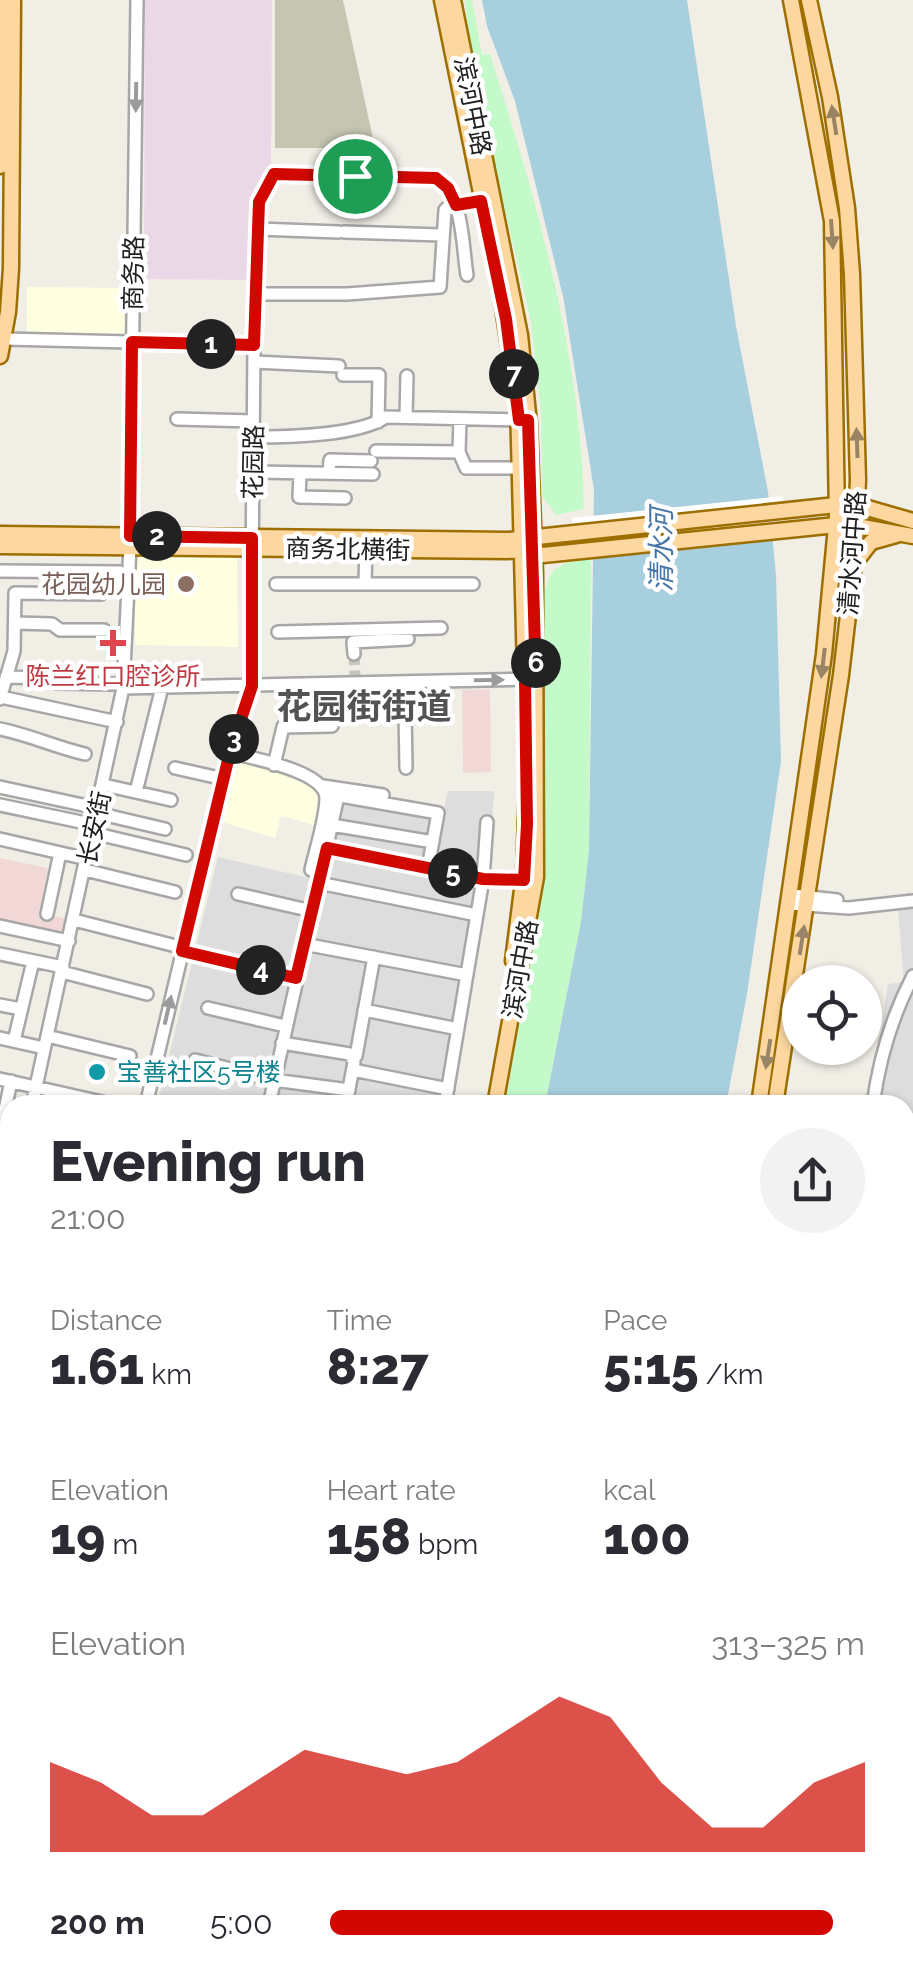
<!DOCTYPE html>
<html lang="en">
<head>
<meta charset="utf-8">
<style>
  :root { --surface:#fff; --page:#f2f2f3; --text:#2b2b33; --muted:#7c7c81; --accent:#d00800 }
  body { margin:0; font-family:Raleway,"Noto Sans SC",sans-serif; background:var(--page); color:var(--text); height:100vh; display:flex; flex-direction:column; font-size:38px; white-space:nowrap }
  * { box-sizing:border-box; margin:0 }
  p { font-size:32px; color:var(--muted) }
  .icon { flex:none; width:55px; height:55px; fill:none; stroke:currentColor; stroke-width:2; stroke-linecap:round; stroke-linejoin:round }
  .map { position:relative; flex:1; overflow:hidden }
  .drawer { position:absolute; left:0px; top:1095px; width:915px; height:888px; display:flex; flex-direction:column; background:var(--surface); border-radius:30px 30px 0 0; box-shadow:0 2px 8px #0004 }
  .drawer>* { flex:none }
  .fabs { position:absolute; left:782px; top:965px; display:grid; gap:20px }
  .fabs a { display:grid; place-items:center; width:100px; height:100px; border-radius:50%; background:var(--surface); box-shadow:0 2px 8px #0004; font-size:50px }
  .pin { position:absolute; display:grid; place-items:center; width:85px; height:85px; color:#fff; margin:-42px; border:5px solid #fff; border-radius:50%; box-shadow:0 2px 10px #0007 }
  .km { position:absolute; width:50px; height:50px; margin:-25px; border-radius:50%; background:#222; color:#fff; font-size:28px; line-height:50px; text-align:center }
  .round { display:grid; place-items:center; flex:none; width:105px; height:105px; border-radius:52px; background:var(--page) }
  .headline { display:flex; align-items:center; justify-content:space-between; height:170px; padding:0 50px }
  h1 { font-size:55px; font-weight:800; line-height:75px }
  .stats { display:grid; grid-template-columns:repeat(3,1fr); gap:15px; height:170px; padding:10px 50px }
  .stats div { display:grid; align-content:center }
  .stats b { font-size:50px; font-weight:800 }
  .stats small { font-size:28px; font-weight:400 }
  .stats p { font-size:28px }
  .chart { height:280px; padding:20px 50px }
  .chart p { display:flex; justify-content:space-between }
  .chart svg { width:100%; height:180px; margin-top:10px; fill:var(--accent); opacity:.7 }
  ul { padding:0 50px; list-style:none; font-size:32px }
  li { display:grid; grid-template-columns:160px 120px 1fr; align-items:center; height:75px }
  li i { height:25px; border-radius:12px; background:var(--accent) }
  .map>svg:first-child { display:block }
  .residential { fill:#dedddd }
  .commercial { fill:#f1d8d6 }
  .industrial { fill:#ead8e6 }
  .education { fill:#feffe1 }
  .construction { fill:#c5c5b2 }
  .park { fill:#c4faca }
  .water { fill:#a7cfde }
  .pier { fill:#fff }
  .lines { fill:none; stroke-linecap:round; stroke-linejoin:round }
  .minor-tunnel { stroke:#c7c5be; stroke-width:11; stroke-dasharray:11 5.5; stroke-linecap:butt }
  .minor-casing { stroke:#a7a7a7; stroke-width:16 }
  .major-casing { stroke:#9c6f00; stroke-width:19 }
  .minor { stroke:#fff; stroke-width:11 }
  .major { stroke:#fcd8a0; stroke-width:14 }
  .oneway { fill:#9b9b9b }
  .oneway2 { fill:#998566 }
  .route-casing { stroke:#fff; stroke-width:20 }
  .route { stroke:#d00800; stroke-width:12 }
  .education-dot { fill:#8d6e63; stroke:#fff; stroke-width:4 }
  .health-dot { fill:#e0444e; stroke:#fff; stroke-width:4 }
  .culture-dot { fill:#0f9aa8; stroke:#fff; stroke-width:4 }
  .labels { text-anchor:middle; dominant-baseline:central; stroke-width:9; stroke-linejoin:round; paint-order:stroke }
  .street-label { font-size:25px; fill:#202020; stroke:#fff }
  .education-label { font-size:25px; fill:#785e54; stroke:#fff; text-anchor:end }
  .health-label { font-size:25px; fill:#be3a42; stroke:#fff }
  .culture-label { font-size:25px; fill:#0d838f; stroke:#fff; text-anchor:start }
  .water-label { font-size:28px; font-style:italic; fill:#4875a9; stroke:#fff }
  .district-label { font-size:35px; font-weight:bold; fill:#535353; stroke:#fff }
</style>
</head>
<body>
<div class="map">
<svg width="913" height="1982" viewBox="0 0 913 1982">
  <rect width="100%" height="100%" fill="#f1eee6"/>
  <!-- residential -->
  <path class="residential" d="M332,791l112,16 4,-16h46l-5,92 -37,222h-295l61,-248 96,22z
    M913,907v246h-8v-48h-35l18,-121 16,-2 -6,-73z
    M0,1268l10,1v244l-10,-2z"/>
  <!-- commercial -->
  <path class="commercial" d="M490,689l1,83 -28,1 -1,-83z
    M0,858l48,10 -9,45 28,6 -4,17 -63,-14z
    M451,1973l32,4 1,-4h54l-1,9h-92z"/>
  <!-- industrial -->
  <path class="industrial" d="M145,0h127l-1,172 -17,27 -2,81 -108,-1z"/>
  <!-- education -->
  <path class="education" d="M27,287l101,1 -1,47h-100z
    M135,557h102l1,90 -103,-2z
    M236,758l82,26 5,12 -8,29 -34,-9 -6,22 -56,-17z"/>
  <!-- construction -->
  <path class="construction" d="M275,0h68l32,148h-100z"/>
  <!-- park -->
  <path class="park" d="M465,0h7l10,55 8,-1c47,148 91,299 94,455l-28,6 -14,-19 -1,-84 -10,-90 -61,-262z
    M591,559l-2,291 -8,72 -36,183h-40l40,-224 -1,-287c6,-30 20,-32 47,-35z"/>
  <!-- water -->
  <path class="water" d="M482,0h205l49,326 32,166 8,83 5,186 -34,233 -21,111h-181l36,-183 8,-72 5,-360 -31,-194 -48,-195 -28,-75z
    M40,1973v-1l229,1 -8,9h-227z"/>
  <!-- pier -->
  <path class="pier" d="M783,496l4,42 -211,22 -4,-42z"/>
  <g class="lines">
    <!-- minor-tunnel -->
    <path class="minor-tunnel" d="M354,654l1,22"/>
    <!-- minor casing -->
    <g class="minor-casing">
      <path id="minor" d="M258,229l81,3
        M344,232l98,3
        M256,294h91l93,-7 5,-77 3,-3 40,-8
        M5,339l249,6
        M254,362l85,4
        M343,375h36l-1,47
        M406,417l1,-41
        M177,419l76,2
        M460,419l-1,33 7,16h60
        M253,437c36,0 104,-1 133,-20l138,3
        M376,451l83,1
        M253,472l120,2
        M300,473l-1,24 46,1
        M329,473l1,-13 41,1
        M0,571l120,1
        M276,584h197
        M365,584l1,-41
        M15,623l37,1 8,6h44
        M278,632l163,-4
        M354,654l-1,-12 55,-3
        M6,677l41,1 9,5 59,1
        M382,683v29h40
        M123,688l409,-9
        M1,697l116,25
        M0,699l14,-48 1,-58 86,1
        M405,712l1,56
        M0,729c30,6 55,18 85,25
        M230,752c23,7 97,19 96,47 -1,23 -10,48 -15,71
        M274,765l9,-38 49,-1
        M175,768l49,11
        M104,785l67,15
        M323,786l60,9
        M0,787l92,20
        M136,792l26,-105
        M335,795l103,18 -10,55
        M0,805l95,20
        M97,813l68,16
        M487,822l-4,57 48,2
        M332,825l101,17
        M93,833l93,22
        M0,839l87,20
        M327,848l156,31 -38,226
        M85,870l90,22
        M319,883l158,32
        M238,894l74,17
        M792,895l45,5
        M790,904l59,4 64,-7
        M47,914l13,-61
        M74,920l98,25
        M0,926l69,15
        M304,944l163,31
        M183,951l113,28
        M0,954l63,13
        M62,972l85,22
        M0,1005l21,4
        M208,1008l77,18
        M364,1010l94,19
        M47,1036l83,20
        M0,1038l44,10
        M14,1041l19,-80
        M282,1043l68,11 4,8 -8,43
        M353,1058l3,-2 18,-99
        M195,1060l79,20 75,10
        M353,1070l95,19
        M0,1079l115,26
        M32,1105l91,-417 7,-141 7,-547
        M146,1105l84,-353 21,-66 3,-341 5,-144 15,-26 162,3c28,17 26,67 31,97
        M269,1105l69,-309
        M873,1105c6,-45 19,-89 40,-129
        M0,1134l11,-53
        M905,1143h8
        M905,1228l8,5
        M905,1240l8,4
        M4,1253l6,-37
        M0,1420l10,-58
        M0,1827l10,3
        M905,1884l8,1
        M379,1972l11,10
        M348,1982l8,-10
        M519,1982l3,-10
        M632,1982l1,-10"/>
    </g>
    <!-- major casing -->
    <g class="major-casing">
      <path id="major" d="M442,0l57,282 19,122 9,343
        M453,0l67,335 9,88 6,151 1,303 -41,228
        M0,166l1,-166
        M0,356l8,-44 3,-44 2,-268
        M0,534l509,6 327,-35h21l56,16
        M0,546l522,5 21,4 303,-31 67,12
        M854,564l17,-22 25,-7
        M513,961l11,-87 3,-86
        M759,1105l65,-451 13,-138 -5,-295 -41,-221
        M775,1105l66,-430 13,-111 4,-84 -6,-206 -5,-66 -17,-111 -21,-97
        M0,1602l10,18
        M0,1624l10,18
        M0,1960l10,-15
        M1,1982l9,-13
        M288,1982l8,-10
        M306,1982l10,-10"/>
    </g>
    <!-- minor -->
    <use href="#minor" class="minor"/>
    <!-- major -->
    <use href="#major" class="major"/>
  </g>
  <!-- one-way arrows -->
  <defs><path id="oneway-solid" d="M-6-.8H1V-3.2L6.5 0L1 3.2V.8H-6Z" transform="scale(2.5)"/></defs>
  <g class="oneway">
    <use href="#oneway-solid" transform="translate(136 97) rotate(91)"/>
    <use href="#oneway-solid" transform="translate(489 680) rotate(-1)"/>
    <use href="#oneway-solid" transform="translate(168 1010) rotate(-77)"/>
  </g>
  <g class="oneway2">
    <use href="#oneway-solid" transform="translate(834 120) rotate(-99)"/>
    <use href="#oneway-solid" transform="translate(832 234) rotate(86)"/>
    <use href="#oneway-solid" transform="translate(857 443) rotate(-92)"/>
    <use href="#oneway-solid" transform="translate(823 663) rotate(97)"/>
    <use href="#oneway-solid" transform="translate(802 940) rotate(-81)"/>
    <use href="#oneway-solid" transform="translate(768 1054) rotate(99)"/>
  </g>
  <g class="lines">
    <!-- route casing -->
    <g class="route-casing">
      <path id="route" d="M274,174l162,4 12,10 8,17 25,-4 25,118 13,101h9l8,259h-11l2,145 -3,56 -41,-1 -156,-31 -31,130 -114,-27 48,-199 22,-66v-148l-122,-2 2,-194 122,3 5,-143z"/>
    </g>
    <!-- route -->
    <use href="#route" class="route"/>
  </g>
  <!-- markers -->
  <circle class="education-dot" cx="186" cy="584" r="10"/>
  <path class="health-dot" d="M108 628h10v10h10v10h-10v10h-10v-10h-10v-10h10z"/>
  <circle class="culture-dot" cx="97" cy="1072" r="10"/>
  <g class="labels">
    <!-- street labels -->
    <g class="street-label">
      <text transform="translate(473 106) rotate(79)">滨河中路</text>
      <text transform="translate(133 273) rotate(-89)">商务路</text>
      <text transform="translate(253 462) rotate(-89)">花园路</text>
      <text transform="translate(348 549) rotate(1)">商务北横街</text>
      <text transform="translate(852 553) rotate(-86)">清水河中路</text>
      <text transform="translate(94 828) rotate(-78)">长安街</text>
      <text transform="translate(520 969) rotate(-80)">滨河中路</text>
    </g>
    <!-- education labels -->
    <g class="education-label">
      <text x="166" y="584">花园幼儿园</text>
    </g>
    <!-- health labels -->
    <g class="health-label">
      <text x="113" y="676">陈兰红口腔诊所</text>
    </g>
    <!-- culture labels -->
    <g class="culture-label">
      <text x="117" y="1072">宝善社区5号楼</text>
    </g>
    <!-- water labels -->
    <g class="water-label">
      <text transform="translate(661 550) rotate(-90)">清水河</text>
    </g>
    <!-- district labels -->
    <g class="district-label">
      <text x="364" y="706">花园街街道</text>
    </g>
  </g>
</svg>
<div class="fabs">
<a><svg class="icon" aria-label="locate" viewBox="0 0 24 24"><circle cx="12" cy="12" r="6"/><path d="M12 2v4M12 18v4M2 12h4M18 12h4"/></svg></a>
</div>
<div class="pin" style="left:355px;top:176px;background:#1e9e55"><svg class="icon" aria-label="arrive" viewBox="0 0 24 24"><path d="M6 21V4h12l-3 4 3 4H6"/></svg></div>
<b class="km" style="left:211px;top:344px">1</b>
<b class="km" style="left:157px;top:536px">2</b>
<b class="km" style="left:234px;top:739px">3</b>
<b class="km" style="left:261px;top:970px">4</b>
<b class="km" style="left:453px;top:873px">5</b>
<b class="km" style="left:536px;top:663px">6</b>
<b class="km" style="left:514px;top:374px">7</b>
<section class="drawer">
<div class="headline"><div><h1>Evening run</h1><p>21:00</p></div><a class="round"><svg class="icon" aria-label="share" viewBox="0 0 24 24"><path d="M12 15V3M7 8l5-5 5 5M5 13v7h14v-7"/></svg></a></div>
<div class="stats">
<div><p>Distance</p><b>1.61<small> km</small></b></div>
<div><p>Time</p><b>8:27</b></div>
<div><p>Pace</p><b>5:15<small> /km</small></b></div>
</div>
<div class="stats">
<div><p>Elevation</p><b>19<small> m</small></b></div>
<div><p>Heart rate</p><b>158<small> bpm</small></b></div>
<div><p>kcal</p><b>100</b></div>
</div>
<div class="chart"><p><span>Elevation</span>313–325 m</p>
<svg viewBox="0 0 160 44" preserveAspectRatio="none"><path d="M0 44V22L10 27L20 35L30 35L40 27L50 19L60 22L70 25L80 22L90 14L100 6L110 11L120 27L130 38L140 38L150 27L160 22V44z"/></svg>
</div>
<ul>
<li><b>200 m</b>5:00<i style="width:94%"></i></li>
</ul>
</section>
</div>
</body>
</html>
